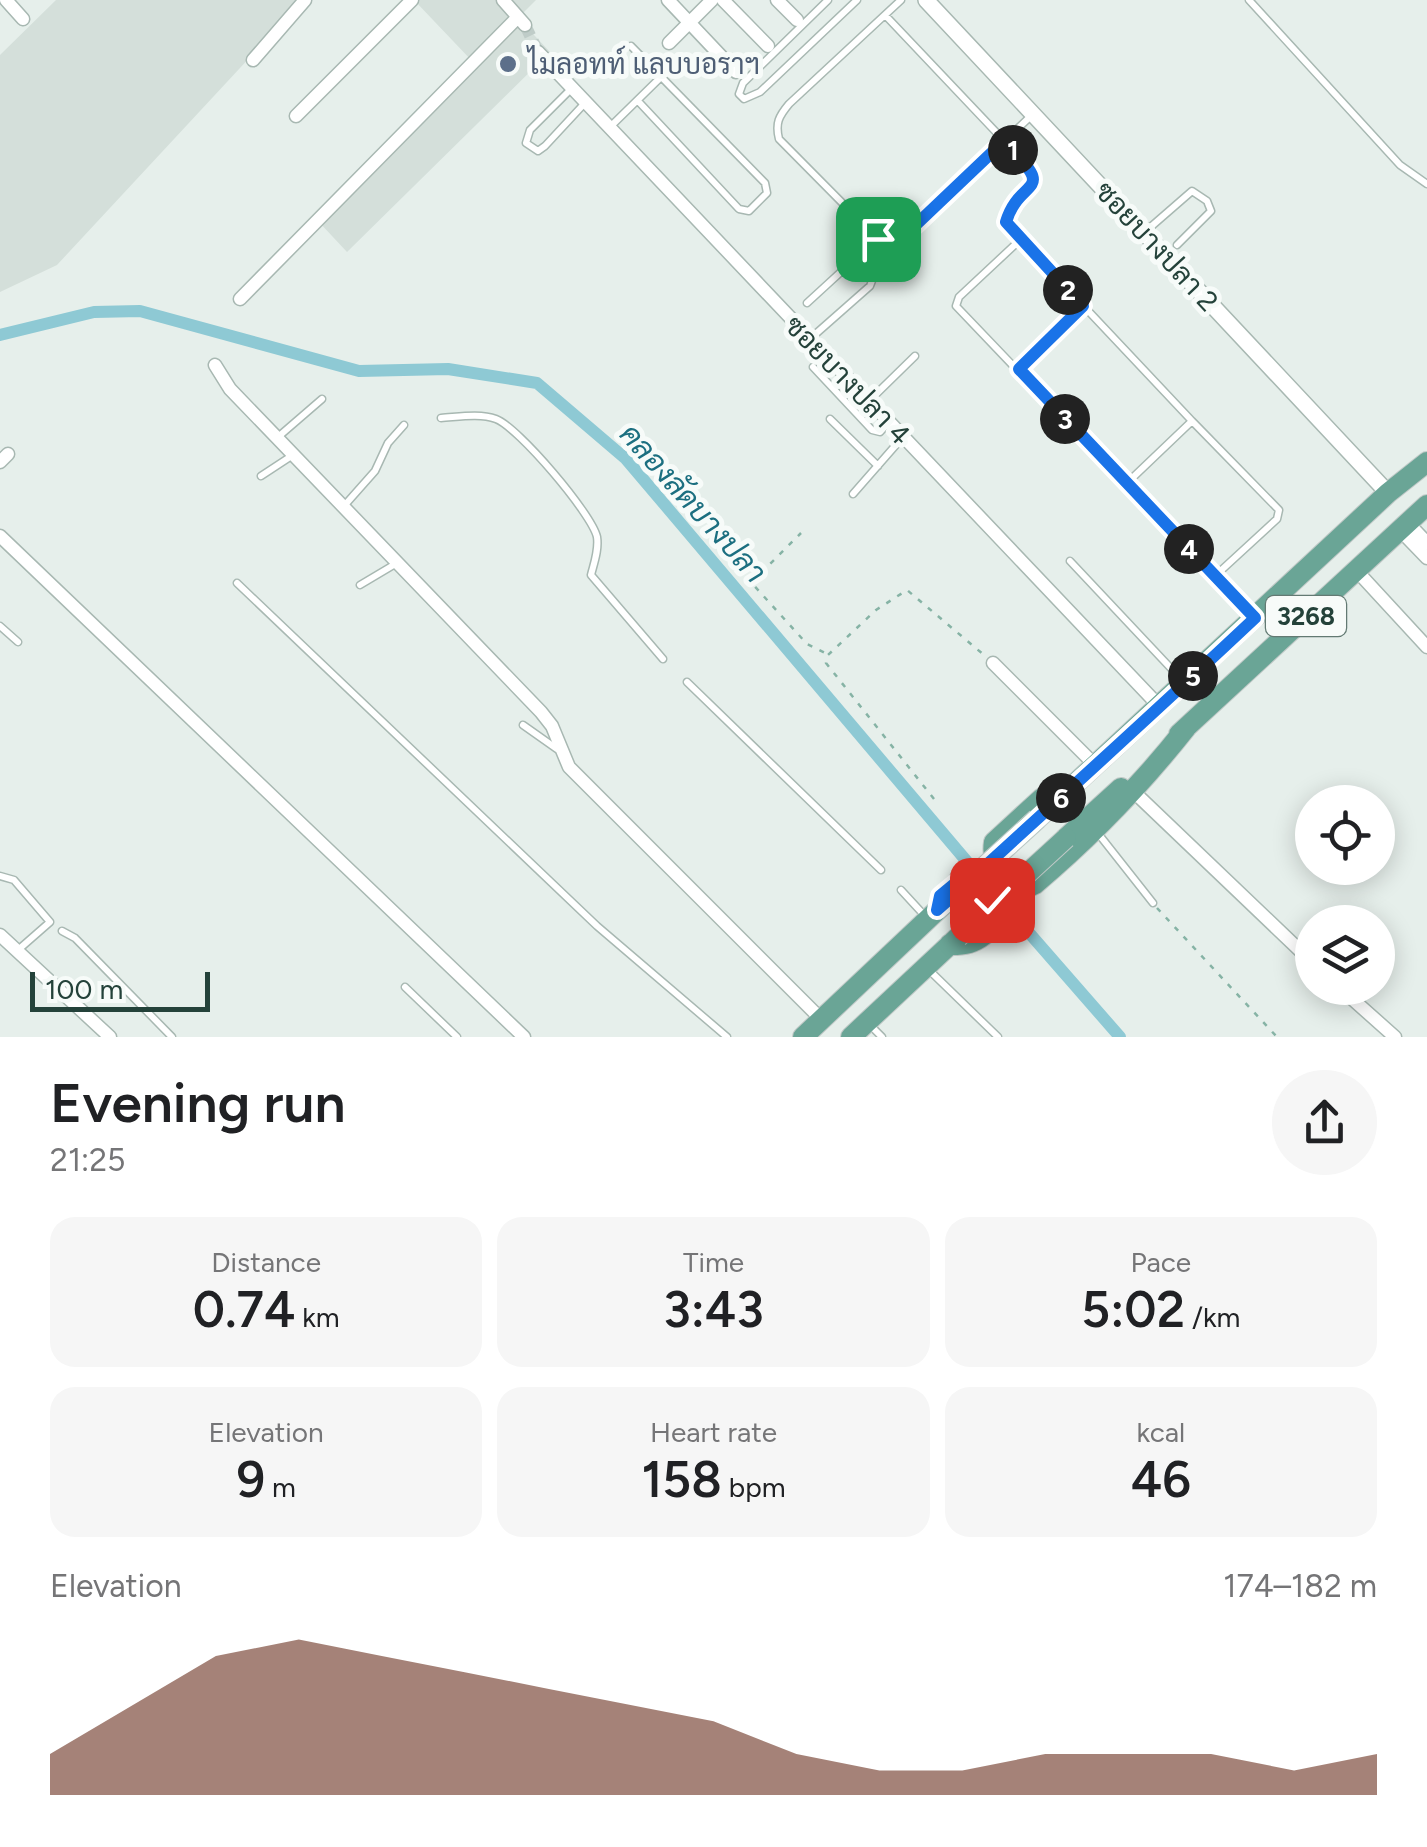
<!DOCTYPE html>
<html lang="en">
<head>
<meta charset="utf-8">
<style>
  :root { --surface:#fff; --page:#f6f6f6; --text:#202124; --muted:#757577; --accent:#7f4e3f }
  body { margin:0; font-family:Figtree,Sarabun,sans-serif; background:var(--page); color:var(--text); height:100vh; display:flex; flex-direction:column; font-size:38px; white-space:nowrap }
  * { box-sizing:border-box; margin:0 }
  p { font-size:32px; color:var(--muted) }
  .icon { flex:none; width:55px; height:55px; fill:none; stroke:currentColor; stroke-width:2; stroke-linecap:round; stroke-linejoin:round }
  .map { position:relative; height:1037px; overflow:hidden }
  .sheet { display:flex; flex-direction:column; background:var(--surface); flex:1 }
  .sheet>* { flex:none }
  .controls { position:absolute; left:1295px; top:785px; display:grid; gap:20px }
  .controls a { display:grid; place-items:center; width:100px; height:100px; border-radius:50%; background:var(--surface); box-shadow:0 5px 25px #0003; font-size:50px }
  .scale { position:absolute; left:30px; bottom:25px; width:180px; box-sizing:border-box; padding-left:10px; border:5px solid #24423a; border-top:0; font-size:28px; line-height:35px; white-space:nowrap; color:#24423a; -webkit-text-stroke:8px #f7fbf9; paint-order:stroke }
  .pin { position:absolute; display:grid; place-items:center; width:85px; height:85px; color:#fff; margin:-42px; border-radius:20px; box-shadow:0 5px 15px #0006 }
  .km { position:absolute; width:50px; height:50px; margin:-25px; border-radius:50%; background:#222; color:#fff; font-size:28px; line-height:50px; text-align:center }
  .round { display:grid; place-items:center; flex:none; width:105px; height:105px; border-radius:52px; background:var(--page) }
  .head { display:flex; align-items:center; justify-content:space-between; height:170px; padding:0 50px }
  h1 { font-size:55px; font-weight:600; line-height:75px }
  .metrics { display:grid; grid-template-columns:repeat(3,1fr); gap:15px; height:170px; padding:10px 50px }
  .metrics div { display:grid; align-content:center; border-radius:25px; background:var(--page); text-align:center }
  .metrics b { font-size:50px; font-weight:600 }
  .metrics small { font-size:28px; font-weight:400 }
  .metrics p { font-size:28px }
  .chart { height:280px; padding:20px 50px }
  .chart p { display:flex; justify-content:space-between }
  .chart svg { width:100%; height:180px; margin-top:10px; fill:var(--accent); opacity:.7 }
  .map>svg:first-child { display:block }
  .built { fill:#d4dfda }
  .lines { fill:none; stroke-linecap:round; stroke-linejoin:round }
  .canal { stroke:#8ec9d4; stroke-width:12 }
  .minor-tunnel { stroke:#bfccc8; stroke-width:12; stroke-dasharray:12 6; stroke-linecap:butt }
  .service-casing { stroke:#a8b8b2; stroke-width:9 }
  .minor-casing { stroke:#a8b8b2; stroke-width:15 }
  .tertiary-casing { stroke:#a8b8b2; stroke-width:18 }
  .primary-casing { stroke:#c2cac8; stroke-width:22 }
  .path { stroke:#86b3a5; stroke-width:2.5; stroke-dasharray:5 8; stroke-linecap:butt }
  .service { stroke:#fff; stroke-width:6 }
  .minor { stroke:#fff; stroke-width:12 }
  .tertiary { stroke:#fff; stroke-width:15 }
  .primary { stroke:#6aa596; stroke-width:20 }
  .primary-bridge-casing { stroke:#c2cac8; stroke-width:22; stroke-linecap:butt }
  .primary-bridge { stroke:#6aa596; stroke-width:20 }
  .route-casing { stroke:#fff; stroke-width:20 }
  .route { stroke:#1a73e8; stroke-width:12 }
  .service-dot { fill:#5c6f8a; stroke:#f7fbf9; stroke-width:4 }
  .labels { text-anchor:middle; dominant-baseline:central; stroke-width:10; stroke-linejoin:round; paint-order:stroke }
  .shield { fill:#f7fbf9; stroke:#637a73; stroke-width:2.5 }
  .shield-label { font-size:25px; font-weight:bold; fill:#24423a }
  .service-label { font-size:28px; fill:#4e5e75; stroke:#f7fbf9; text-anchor:start }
  .street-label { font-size:28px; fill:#24423a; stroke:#f7fbf9 }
  .water-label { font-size:30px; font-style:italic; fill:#1c6f80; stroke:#f7fbf9 }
</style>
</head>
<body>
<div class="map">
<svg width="1427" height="1037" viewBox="0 0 1427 1037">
  <rect width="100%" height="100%" fill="#e6efeb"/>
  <!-- built -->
  <path class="built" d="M56,0h247l-246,265 -57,27v-237z
    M414,0h122l-18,18 32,34 -203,200 -29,-31 155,-159z"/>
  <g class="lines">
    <!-- canal -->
    <path class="canal" d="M0,335l94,-23 46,-1 219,60 89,-2 89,14 89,76 354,418
      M997,896l123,141"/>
    <!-- minor-tunnel -->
    <path class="minor-tunnel" d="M525,25l13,27"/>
    <!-- service casing -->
    <g class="service-casing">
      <path id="service" d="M828,0l-85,83 -4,11 5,5 16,-7 97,-92
        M901,0l-112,104c-10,12 -14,19 -10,35l99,100 8,4 16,-5 130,-123
        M1249,0l151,165 27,19
        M885,15l146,154c6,22 -14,31 -24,48l5,13 180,191 -66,63 125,129
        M631,46l134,137 2,10 -18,18 -10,-2 -101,-108
        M571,89l-41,41 -4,13 12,8 7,-5 39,-42
        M609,128l52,-51
        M1146,231l46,-40 15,10 4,10 -34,34
        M1020,240l-61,57 -3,9 170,178
        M807,303l48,-44h8l12,14 -5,13 -59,52
        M813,367l59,63 8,2 9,-10
        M1019,369l64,-63
        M870,400l45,-44
        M441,418c17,-1 39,-5 55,1 22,8 96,95 101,118 2,13 -3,26 -6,38l72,84
        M830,419l48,47
        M1192,421l87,89 -2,9 -62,57
        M278,437l44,-38
        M261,476l32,-21
        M853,494l49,-56
        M344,506l31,-35 13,-28 16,-18
        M1070,561l111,118
        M237,583l360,343 130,111
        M360,585l37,-22
        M0,626l18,16
        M687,682l194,188
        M523,725l34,24
        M1097,832l56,71
        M0,876l14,4 36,42 -32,28
        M901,890l23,25
        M62,931l13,7 97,99
        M930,971l68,66
        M405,987l52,50
        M868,1023l14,14"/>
    </g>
    <!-- minor casing -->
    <g class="minor-casing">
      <path id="minor" d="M6,0l17,19
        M503,0l22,25
        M668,0l68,72
        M723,0l45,46
        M777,0l20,20
        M669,43l43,-43
        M538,52l622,655
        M253,60l52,-60
        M296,116l116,-116
        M240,299l278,-282
        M215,365l15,24 311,323 11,14 17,41 253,253
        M0,462l8,-8
        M1407,522l20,21
        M1399,529l28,29
        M0,536l524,501
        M1356,570l71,77
        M993,663l95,95
        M1134,792l178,170
        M0,935l110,102
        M1340,988l55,49"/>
    </g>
    <!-- tertiary casing -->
    <g class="tertiary-casing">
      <path id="tertiary" d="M926,0l462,493"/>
    </g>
    <!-- primary casing -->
    <g class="primary-casing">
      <path id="primary" d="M1179,734l248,-229
        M1042,798l-48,44c-4,24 14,56 41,42 57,-48 105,-98 151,-156
        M1037,819l351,-326 39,-31
        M1066,838l55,-50
        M950,944c19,5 46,-11 47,-32 1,-17 -23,-36 -37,-34
        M803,1037l143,-135
        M851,1037l107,-100"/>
    </g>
    <!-- path -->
    <path class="path" d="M729,558l78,86 20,10
      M752,582l49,-49
      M934,799l-108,-136 2,-8 48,-45 31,-20 77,65
      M1157,908l120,129"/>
    <!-- service -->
    <use href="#service" class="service"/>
    <!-- minor -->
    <use href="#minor" class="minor"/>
    <!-- tertiary -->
    <use href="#tertiary" class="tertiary"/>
    <!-- primary -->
    <use href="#primary" class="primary"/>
    <!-- primary-bridge casing -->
    <g class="primary-bridge-casing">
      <path id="primary-bridge" d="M946,902l91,-83
        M958,937l108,-99"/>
    </g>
    <!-- primary-bridge -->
    <use href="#primary-bridge" class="primary-bridge"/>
  </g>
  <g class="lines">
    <!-- route casing -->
    <g class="route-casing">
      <path id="route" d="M878,239l8,4 16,-5 102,-97c56,56 16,34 2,81l77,84 -64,63 236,249c-102,96 -206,190 -309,284l-9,8 3,-14 23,-19 11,2 18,21"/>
    </g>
    <!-- route -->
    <use href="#route" class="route"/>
  </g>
  <!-- markers -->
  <circle class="service-dot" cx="508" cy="64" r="10"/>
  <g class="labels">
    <!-- shield labels -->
    <rect class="shield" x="1266" y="596" width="80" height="40" rx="8"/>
    <g class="shield-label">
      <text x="1306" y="616">3268</text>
    </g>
    <!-- service labels -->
    <g class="service-label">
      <text x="528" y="64">ไมลอทท์ แลบบอราฯ</text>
    </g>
    <!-- street labels -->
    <g class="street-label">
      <text transform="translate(1157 246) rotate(47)">ซอยบางปลา 2</text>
      <text transform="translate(848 380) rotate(46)">ซอยบางปลา 4</text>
    </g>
    <!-- water labels -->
    <g class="water-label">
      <text transform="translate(693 503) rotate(48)">คลองลัดบางปลา</text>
    </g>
  </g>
</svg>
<div class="controls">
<a><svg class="icon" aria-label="locate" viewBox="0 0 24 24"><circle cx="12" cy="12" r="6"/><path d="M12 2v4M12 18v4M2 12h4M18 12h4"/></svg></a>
<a><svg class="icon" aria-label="layers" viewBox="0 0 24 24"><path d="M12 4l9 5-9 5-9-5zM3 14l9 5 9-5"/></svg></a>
</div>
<div class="scale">100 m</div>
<div class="pin" style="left:878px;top:239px;background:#1e9e55"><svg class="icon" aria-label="arrive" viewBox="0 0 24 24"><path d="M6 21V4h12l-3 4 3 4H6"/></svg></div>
<div class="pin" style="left:992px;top:900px;background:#d93025"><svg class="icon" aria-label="check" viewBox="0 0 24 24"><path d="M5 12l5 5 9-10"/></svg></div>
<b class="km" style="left:1013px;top:150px">1</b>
<b class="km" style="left:1068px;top:290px">2</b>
<b class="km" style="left:1065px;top:419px">3</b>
<b class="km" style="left:1189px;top:549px">4</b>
<b class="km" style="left:1193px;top:676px">5</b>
<b class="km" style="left:1061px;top:798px">6</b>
</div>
<section class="sheet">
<div class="head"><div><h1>Evening run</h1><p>21:25</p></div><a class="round"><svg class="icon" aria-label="share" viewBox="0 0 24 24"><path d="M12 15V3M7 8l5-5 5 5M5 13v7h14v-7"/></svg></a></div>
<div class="metrics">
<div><p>Distance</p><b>0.74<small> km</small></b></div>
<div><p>Time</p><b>3:43</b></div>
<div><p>Pace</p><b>5:02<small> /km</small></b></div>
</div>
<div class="metrics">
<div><p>Elevation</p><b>9<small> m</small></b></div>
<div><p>Heart rate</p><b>158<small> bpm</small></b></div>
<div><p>kcal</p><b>46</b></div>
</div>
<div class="chart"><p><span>Elevation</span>174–182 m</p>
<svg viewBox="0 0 160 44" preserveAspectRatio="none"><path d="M0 44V34L10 22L20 10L30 6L40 10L50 14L60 18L70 22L80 26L90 34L100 38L110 38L120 34L130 34L140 34L150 38L160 34V44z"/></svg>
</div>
</section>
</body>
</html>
